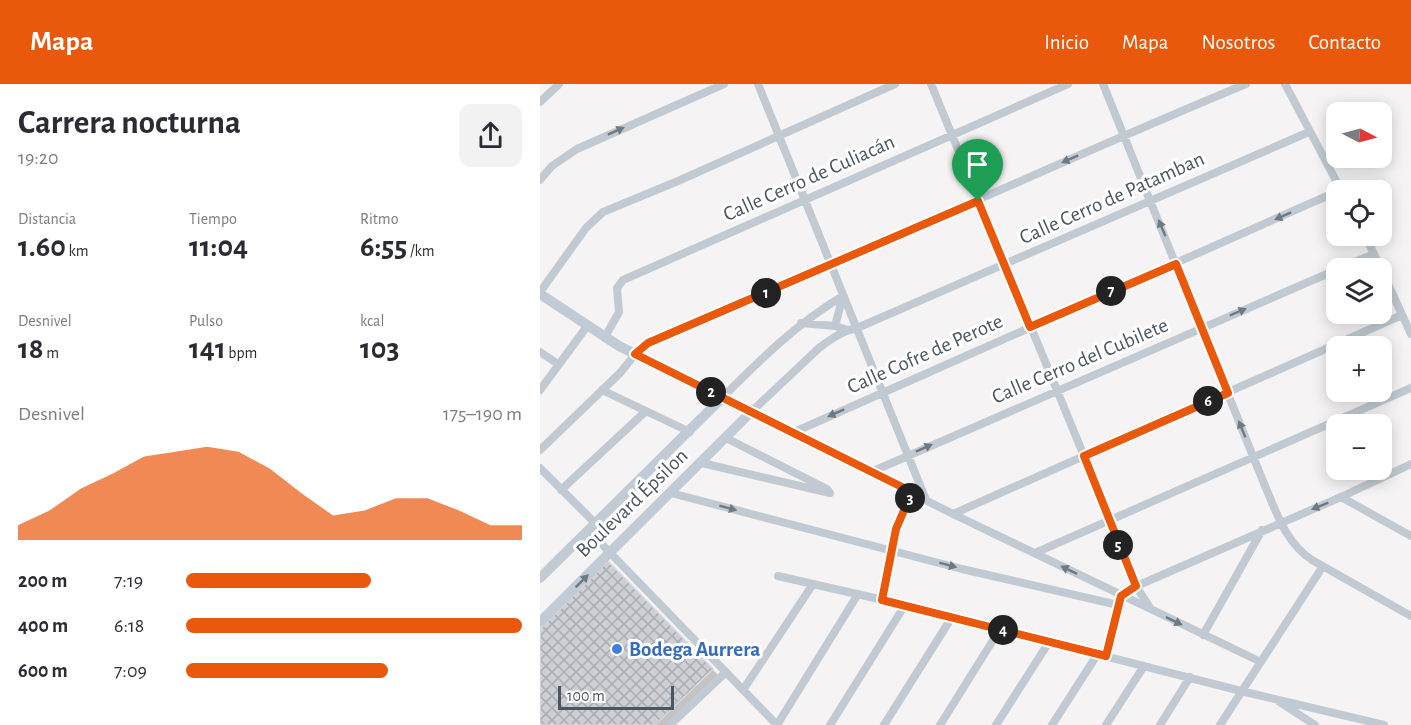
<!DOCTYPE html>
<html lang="es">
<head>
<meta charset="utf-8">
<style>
  :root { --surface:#fff; --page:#f2f2f3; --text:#2b2b33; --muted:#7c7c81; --accent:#ea580c }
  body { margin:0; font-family:"Alegreya Sans",sans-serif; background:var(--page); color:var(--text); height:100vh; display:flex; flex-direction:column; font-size:22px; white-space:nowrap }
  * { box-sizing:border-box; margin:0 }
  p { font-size:20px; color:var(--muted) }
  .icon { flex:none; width:33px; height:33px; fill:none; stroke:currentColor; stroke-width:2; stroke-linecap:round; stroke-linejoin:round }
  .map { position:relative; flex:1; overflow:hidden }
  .details { display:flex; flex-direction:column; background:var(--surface); width:540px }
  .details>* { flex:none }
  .needle { width:39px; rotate:96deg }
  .tools { position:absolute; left:786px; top:18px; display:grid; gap:12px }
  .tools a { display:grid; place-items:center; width:66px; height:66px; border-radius:12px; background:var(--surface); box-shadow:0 3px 15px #0003; font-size:30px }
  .scale { position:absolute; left:18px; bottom:15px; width:116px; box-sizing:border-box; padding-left:6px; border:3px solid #4a5661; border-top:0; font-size:16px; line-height:21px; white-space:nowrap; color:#4a5661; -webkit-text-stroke:4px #fff; paint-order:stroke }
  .pin { position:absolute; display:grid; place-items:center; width:51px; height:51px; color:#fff; margin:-62px -26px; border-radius:50% 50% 50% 0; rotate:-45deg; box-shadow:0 0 6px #0007 }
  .pin .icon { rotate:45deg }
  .km { position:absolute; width:30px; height:30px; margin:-15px; border-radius:50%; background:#222; color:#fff; font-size:16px; line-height:30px; text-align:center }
  .round { display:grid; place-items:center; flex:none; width:63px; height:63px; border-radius:12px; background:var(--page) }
  .head { display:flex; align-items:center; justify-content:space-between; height:102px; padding:0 18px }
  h1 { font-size:33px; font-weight:700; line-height:45px }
  .figures { display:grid; grid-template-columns:repeat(3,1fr); gap:9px; height:102px; padding:6px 18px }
  .figures div { display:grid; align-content:center }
  .figures b { font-size:30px; font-weight:700 }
  .figures small { font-size:16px; font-weight:400 }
  .figures p { font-size:16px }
  .chart { height:168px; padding:12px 18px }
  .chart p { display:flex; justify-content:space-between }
  .chart svg { width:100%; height:108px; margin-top:6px; fill:var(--accent); opacity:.7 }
  ul { padding:0 18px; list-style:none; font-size:20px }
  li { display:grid; grid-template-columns:96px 72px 1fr; align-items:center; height:45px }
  li i { height:15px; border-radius:8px; background:var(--accent) }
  header { display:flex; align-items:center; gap:36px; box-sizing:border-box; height:84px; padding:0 30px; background:var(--accent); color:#fff }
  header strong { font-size:28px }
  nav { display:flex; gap:33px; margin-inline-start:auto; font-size:21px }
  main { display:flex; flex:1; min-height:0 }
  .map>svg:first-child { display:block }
  .shadow { fill:#0003 }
  .building { fill:url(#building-cross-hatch); stroke:#d7d9de; stroke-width:1.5 }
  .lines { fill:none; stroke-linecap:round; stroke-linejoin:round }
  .street { stroke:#c1cad2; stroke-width:8 }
  .secondary { stroke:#c1cbd6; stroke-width:10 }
  .oneway { fill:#6e7983 }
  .oneway2 { fill:#6e7984 }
  .route-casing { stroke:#fff; stroke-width:12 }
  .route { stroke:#ea580c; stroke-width:8 }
  .shop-dot { fill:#3f7fe0; stroke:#fff; stroke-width:2 }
  .labels { text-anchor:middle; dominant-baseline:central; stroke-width:6; stroke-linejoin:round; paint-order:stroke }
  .street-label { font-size:21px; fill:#4a5661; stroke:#fff }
  .shop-label { font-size:21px; font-weight:bold; fill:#366cbe; stroke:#fff; text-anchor:start }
</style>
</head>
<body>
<header>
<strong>Mapa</strong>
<nav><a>Inicio</a><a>Mapa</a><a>Nosotros</a><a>Contacto</a></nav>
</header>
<main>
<section class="details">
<div class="head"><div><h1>Carrera nocturna</h1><p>19:20</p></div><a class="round"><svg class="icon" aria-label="share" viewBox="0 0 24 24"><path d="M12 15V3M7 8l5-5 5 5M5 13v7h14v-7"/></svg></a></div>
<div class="figures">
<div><p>Distancia</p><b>1.60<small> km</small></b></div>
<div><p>Tiempo</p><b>11:04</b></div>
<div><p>Ritmo</p><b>6:55<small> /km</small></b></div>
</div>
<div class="figures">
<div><p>Desnivel</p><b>18<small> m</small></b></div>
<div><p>Pulso</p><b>141<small> bpm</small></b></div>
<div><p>kcal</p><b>103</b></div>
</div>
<div class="chart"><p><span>Desnivel</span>175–190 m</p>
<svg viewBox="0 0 160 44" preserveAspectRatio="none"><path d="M0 44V38L10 32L20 23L30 17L40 10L50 8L60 6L70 8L80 15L90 25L100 34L110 32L120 27L130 27L140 32L150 38L160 38V44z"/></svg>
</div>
<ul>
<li><b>200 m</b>7:19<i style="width:55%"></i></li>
<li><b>400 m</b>6:18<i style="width:100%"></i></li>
<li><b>600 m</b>7:09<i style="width:60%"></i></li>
</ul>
</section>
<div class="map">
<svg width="871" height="641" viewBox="0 0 871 641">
  <defs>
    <pattern id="building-cross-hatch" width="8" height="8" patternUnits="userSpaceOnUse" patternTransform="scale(1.5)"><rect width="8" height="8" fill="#cdcfd5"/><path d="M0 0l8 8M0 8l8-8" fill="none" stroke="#a8abb0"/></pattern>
  </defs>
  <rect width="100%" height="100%" fill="#f5f3f3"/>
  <!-- shadow -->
  <path class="shadow" d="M68,479l110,112 -52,50h-126v-94z"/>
  <!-- building -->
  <path class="building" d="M68,477l105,108 -58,56h-115v-96z"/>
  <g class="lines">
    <!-- street -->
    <path class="street" d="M218,0l168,416
      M391,0l153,372 25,65 27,65 14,22
      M563,0l162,402c12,28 21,57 47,74l99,56
      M745,0l56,106
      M0,18l19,-18
      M0,96l12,-14 25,-17 147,-65
      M825,152l16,32
      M800,184l34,-14
      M842,187l29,63
      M0,208l46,-64 17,-16 75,-31 217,-97
      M261,239l34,3 13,4
      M295,242l8,-30
      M65,253l14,-25 -2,-24 6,-8 445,-196
      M0,268l18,12
      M0,306l48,-65
      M62,306l88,42
      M182,314c38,-38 75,-75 121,-102
      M252,349l544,-241
      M0,366l80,-77 18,-22 10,-8c201,-83 397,-176 598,-259
      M162,379l128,30 -3,-4 -101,-51
      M0,384l55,55
      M331,388l465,-202
      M21,406l85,-79
      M131,409l291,76 156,36
      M801,413l70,39
      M413,430l449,-199
      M48,446l189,195
      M495,469l376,-165
      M238,492l127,29 336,86 143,34
      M342,516l14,-71 16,-37
      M663,551l59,-105
      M565,572l16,-60 11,-8 209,-91 70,-33
      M721,578l-308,-148 -202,-102 68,-64c12,-9 23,-17 38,-20l452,-196
      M203,606l70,-106
      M738,617l37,24
      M130,641l56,-53
      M237,641l81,-131
      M290,641l75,-120
      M344,641l68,-108
      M400,641l60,-96
      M456,641l53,-83
      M512,641l45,-70
      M566,641l38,-59
      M620,641l30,-48
      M680,641l103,-159"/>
    <!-- secondary -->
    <path class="secondary" d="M0,210l79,52 132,66 -211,210
      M0,494l182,-180"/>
  </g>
  <!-- one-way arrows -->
  <defs><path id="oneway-solid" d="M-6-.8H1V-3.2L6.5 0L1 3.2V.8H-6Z" transform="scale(1.5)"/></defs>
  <g class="oneway">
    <use href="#oneway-solid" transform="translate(76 47) rotate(-24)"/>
    <use href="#oneway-solid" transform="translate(530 75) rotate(156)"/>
    <use href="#oneway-solid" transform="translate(743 132) rotate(156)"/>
    <use href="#oneway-solid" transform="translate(622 144) rotate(-113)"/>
    <use href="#oneway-solid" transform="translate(698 228) rotate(-23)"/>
    <use href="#oneway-solid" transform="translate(296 329) rotate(156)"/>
    <use href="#oneway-solid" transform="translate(702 345) rotate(-112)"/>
    <use href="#oneway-solid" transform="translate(384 364) rotate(-24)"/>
    <use href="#oneway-solid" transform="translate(780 422) rotate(158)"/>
    <use href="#oneway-solid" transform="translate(188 424) rotate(15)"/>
    <use href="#oneway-solid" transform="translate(408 481) rotate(15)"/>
    <use href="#oneway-solid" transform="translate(529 486) rotate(-154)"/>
    <use href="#oneway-solid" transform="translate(634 537) rotate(26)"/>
  </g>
  <use class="oneway2" href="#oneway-solid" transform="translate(42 497) rotate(-45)"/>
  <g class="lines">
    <!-- route casing -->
    <g class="route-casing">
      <path id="route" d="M438,117l52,126 146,-63 52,129 -144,63 52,130 -15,10 -15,60 -224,-56 14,-71 16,-37 -277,-138 13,-11z"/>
    </g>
    <!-- route -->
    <use href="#route" class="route"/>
  </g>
  <!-- markers -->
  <circle class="shop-dot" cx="77" cy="565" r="6"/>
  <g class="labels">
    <!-- street labels -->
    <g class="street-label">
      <text transform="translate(269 94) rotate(-24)">Calle Cerro de Culiacán</text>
      <text transform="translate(572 114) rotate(-24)">Calle Cerro de Patamban</text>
      <text transform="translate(385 270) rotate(-24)">Calle Cofre de Perote</text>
      <text transform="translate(540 277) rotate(-23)">Calle Cerro del Cubilete</text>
      <text transform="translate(92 419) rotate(-44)">Boulevard Épsilon</text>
    </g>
    <!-- shop labels -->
    <g class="shop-label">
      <text x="89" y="565">Bodega Aurrera</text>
    </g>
  </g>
</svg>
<div class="tools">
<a><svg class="needle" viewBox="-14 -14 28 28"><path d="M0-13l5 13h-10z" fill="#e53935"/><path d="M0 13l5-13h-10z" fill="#7c7c81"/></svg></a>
<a><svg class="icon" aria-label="locate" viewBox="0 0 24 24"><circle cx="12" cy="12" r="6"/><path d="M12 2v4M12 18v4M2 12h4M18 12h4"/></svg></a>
<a><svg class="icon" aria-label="layers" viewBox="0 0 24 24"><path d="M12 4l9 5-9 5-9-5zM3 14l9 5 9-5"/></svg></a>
<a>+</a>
<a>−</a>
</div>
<div class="scale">100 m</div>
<div class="pin" style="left:438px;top:117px;background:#1e9e55"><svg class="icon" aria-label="arrive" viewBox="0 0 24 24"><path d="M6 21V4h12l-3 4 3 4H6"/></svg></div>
<b class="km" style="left:226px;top:209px">1</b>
<b class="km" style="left:171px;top:308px">2</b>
<b class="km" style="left:370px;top:414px">3</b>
<b class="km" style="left:463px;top:546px">4</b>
<b class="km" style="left:578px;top:461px">5</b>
<b class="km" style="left:668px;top:317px">6</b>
<b class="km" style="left:571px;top:207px">7</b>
</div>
</main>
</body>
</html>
